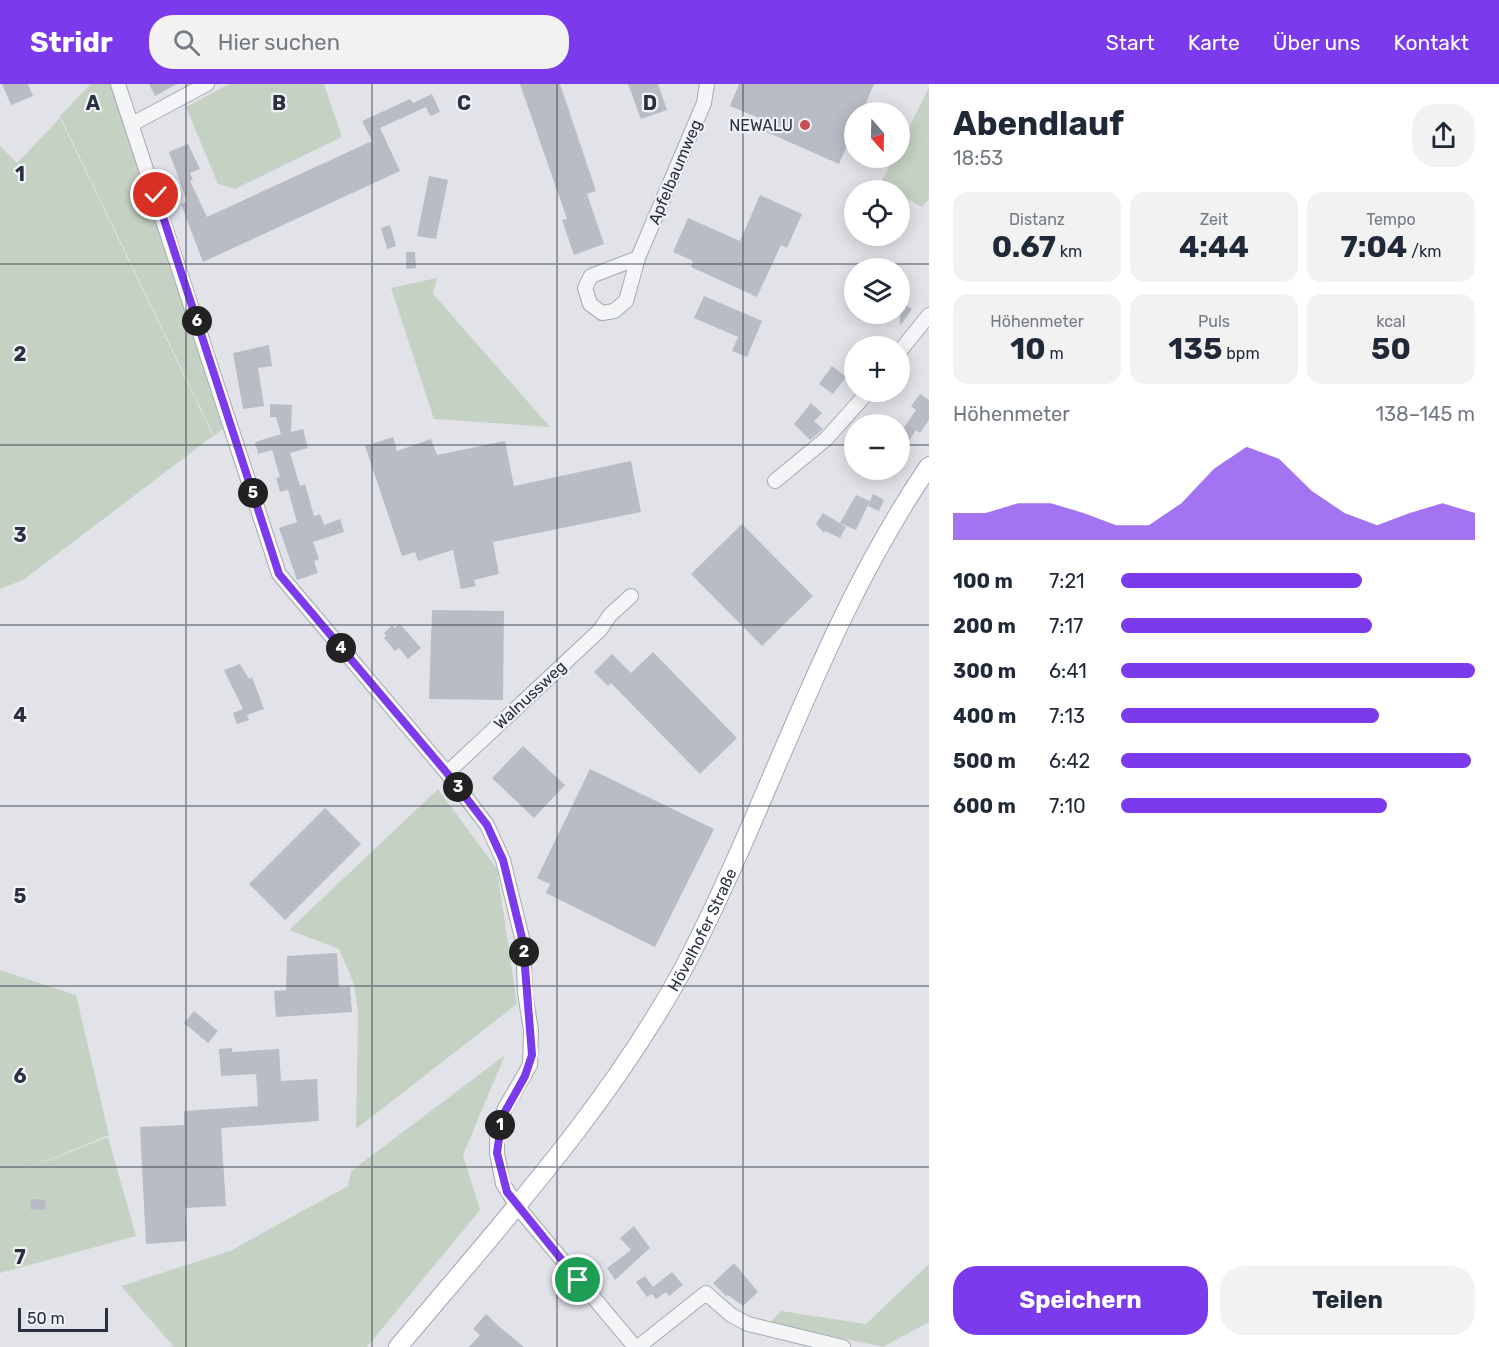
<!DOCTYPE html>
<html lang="de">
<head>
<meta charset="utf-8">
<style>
  :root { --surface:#fff; --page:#f2f2f3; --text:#1f2937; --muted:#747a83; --accent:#7c3aed }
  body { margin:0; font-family:Rubik,sans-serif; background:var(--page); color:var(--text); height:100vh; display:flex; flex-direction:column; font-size:22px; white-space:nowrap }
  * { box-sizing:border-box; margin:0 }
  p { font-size:20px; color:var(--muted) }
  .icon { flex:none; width:33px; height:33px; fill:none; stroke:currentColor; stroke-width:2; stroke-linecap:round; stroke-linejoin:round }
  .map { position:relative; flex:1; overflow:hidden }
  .sheet { display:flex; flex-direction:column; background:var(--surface); width:570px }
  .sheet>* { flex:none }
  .needle { width:39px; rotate:160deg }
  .tools { position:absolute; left:844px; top:18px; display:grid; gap:12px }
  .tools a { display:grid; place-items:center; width:66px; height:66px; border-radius:50%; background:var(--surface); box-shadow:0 3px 15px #0003; font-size:30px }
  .scale { position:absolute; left:18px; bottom:15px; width:90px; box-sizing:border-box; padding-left:6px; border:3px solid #2a3040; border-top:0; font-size:16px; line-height:21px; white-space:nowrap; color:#2a3040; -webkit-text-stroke:4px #f0f2f6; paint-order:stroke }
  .pin { position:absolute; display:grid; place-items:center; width:51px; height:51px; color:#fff; margin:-26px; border:3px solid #fff; border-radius:50%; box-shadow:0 2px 6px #0007 }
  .km { position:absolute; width:30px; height:30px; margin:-15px; border-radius:50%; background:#222; color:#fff; font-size:16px; line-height:30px; text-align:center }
  .round { display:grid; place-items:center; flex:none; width:63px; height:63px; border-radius:24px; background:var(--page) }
  .overview { display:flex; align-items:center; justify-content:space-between; height:102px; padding:0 24px }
  h1 { font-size:33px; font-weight:700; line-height:45px }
  .metrics { display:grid; grid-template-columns:repeat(3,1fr); gap:9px; height:102px; padding:6px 24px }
  .metrics div { display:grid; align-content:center; border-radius:15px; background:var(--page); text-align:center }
  .metrics b { font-size:30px; font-weight:700 }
  .metrics small { font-size:16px; font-weight:400 }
  .metrics p { font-size:16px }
  .chart { height:168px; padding:12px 24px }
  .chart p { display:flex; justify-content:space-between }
  .chart svg { width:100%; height:108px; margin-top:6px; fill:var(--accent); opacity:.7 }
  .button { display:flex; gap:12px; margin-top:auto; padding:12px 24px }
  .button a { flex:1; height:69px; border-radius:24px; background:var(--accent); color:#fff; font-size:24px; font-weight:700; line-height:69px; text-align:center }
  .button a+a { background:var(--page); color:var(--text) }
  ul { padding:0 24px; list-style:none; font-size:20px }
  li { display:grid; grid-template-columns:96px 72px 1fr; align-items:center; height:45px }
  li i { height:15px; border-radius:8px; background:var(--accent) }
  header { display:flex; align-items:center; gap:36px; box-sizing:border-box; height:84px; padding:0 30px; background:var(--accent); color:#fff }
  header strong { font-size:28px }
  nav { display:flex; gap:33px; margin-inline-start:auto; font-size:21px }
  .search { width:420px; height:54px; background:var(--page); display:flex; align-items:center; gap:15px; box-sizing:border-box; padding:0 21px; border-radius:24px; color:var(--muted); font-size:22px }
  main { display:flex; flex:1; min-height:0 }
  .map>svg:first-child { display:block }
  .green { fill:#c5d2c3 }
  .building { fill:#b9bcc5 }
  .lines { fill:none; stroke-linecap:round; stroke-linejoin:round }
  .minor-casing { stroke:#a6aab3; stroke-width:16 }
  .major-casing { stroke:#a1a7b4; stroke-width:20 }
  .minor { stroke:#f4f5f7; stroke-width:14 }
  .major { stroke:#fff; stroke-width:18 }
  .route-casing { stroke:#fff; stroke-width:12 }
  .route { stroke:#7c3aed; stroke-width:8 }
  .grid { fill:none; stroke:#2a3040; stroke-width:1.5; stroke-opacity:0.55 }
  .poi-dot { fill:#c74d56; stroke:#f0f2f6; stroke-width:2 }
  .labels { text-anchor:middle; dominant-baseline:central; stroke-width:4.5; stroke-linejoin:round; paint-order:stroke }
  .poi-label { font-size:16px; fill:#2a3040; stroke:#f0f2f6; text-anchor:end }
  .street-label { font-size:16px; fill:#2a3040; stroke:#f0f2f6 }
  .grid-label { font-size:20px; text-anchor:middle; font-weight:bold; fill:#2a3040; stroke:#f0f2f6; stroke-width:4.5; stroke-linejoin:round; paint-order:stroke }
</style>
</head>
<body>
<header>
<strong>Stridr</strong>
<div class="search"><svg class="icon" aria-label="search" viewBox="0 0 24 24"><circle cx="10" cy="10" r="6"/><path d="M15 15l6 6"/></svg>Hier suchen</div>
<nav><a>Start</a><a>Karte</a><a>Über uns</a><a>Kontakt</a></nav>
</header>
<main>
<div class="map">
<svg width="929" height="1263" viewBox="0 0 929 1263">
  <rect width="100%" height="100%" fill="#e1e3e9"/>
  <!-- green -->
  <path class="green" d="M91,0h24l115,339 -16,13 -154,-320z
    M229,0h95l18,53 -107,52 -17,-5 -32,-77z
    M929,4v111l-7,8 -22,-12v-5h-8l-12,-6 14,-26h6v-13z
    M60,34l153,318 -190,144 -23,9v-443l17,17z
    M437,194l-4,16 117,133 -116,-8 -43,-131z
    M438,705l59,80 20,135 -161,125 2,-117 -4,-28 -15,-35 -50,-19z
    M0,886l76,25 33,140 -83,34 82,-32 28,99 -136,37z
    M505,971l-42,100 17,55 -113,137h-193l-53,-61 109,-35 118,-65 3,-15z
    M929,1180v58l-46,25 -113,-24 11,-12 85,13z"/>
  <!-- building -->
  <path class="building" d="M2,0h26l5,12 -22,9z
    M149,0h28l-22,12z
    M520,0h40l36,107 -9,3 17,50 -30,11 -12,-35 5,-1z
    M628,0h30l9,26 -26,9z
    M739,0h135l-12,28h-7v16l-16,36 -84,-37 4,-9 -29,-12z
    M432,10l8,18 -10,4 -4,-9 -46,21 20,43 -197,91 -22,-58 6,-3 -18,-49 19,-8 12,25 -10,4 3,7 -3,1 17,36 165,-76 -10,-20 48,-22 3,4z
    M429,92l19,4 -12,59 -19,-3z
    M760,111l42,19 -15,34 -6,-3 -24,52 -66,-30 2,-6 -20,-9 15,-34 52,23z
    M390,141l6,21 -9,3 -6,-21z
    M406,168h9l1,16 -10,1z
    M704,212l58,25 -15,36 -15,-6 6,-14 -44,-19z
    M900,217l12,8 -12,17z
    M269,261l3,21 -14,2 6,38 -21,3 -10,-56z
    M832,282l14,11 -13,17 -14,-10z
    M920,310l9,6v20l-9,13 -4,-3 -7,11 -9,-8 16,-23 -5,-4z
    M811,319l11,10 -8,8 9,8 -13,11 -16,-16z
    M270,320l22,1 -1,27 12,-3 5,19 -18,5 10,33 5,-2 9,32 6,-2 4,11 16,-6 4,13 -31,10 6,17 -5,2 4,12 -21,7 -18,-52 18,-6 -9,-32 -8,2 -4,-14 4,-1 -8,-27 -14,4 -3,-12 26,-8 -5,-17h-6z
    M393,353l4,14 34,-12 6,16 68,-14 9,45 117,-25 10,51 -148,30 6,32 -25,6 2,6 -15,3 -8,-39 -35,11 -3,-9 -13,4 -37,-110z
    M873,410l11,6 -5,11 -11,-5z
    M856,411l14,6 -14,29 -16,-7z
    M823,429l23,14 -6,11 -15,-7 -1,2 -8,-9z
    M742,440l71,72 -51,50 -71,-72z
    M432,526l72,1 -1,89 -74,-1z
    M400,540l21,24 -13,11 -9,-11 -4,3 -11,-13 2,-2 -2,-3 8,-8 3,3z
    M653,568l84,86 -37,36 -89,-91 -3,3 -14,-14 18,-18 19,19z
    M240,580l9,15 3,-2 12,32 -17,6 2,5 -12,4 -4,-11 10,-4 -19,-39z
    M523,662l42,39 -31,33 -42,-40z
    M590,685l124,60 -59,118 -109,-54 4,-9 -13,-6z
    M325,724l36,36 -76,76 -36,-36z
    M337,869l2,34h11l2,25 -76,5 -2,-26 12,-1 1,-34z
    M194,927l24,20 -10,12 -24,-20z
    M232,964v4l47,-3 2,32 36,-2 2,42 -98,7 5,78 -41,2 2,33 -41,3 -6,-117 44,-2v-14l74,-5 -2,-32 -35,2 -2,-27z
    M31,1115l15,1 -1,10 -15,-1z
    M634,1142l16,22 -35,32 -8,-12 24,-18 -11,-12z
    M734,1179l24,29 -15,14 -15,-11 -2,1 -13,-13z
    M672,1188l11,13 -14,11 -3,-4 -10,7 -4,-5 -5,3 -11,-15 9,-6 8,11z
    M486,1230l15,14 23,19h-55l11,-12 -7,-6z"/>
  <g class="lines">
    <!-- minor casing -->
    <g class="minor-casing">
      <path id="minor" d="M118,0l161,490 168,199 40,52 16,35 20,82 2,51 6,37 -1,35 -25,43 -8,31v14l6,31 14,22 118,141
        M132,40l75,-40
        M638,174l-47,18 -6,12 5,16 12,9 12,-2 12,-10 12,-43 66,-155 3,-19
        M900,267l29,-36
        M775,397l51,-42 42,-47
        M447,689l153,-143 10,-15 21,-19
        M638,1263l68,-54 25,22 17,9 95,23"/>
    </g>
    <!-- major casing -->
    <g class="major-casing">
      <g id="major">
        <path id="s1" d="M398,1263c103,-123 217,-247 292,-391 83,-162 135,-338 239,-490"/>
      </g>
    </g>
    <!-- minor -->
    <use href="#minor" class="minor"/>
    <!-- major -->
    <use href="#major" class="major"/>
  </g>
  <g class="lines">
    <!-- route casing -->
    <g class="route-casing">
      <path id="route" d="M156,111l123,379 168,199 40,52 16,35 20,82 9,113 -7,21 -23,41 -5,36 10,39 71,88"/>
    </g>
    <!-- route -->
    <use href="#route" class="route"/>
  </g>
  <!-- grid -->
  <path class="grid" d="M186,0v1263M372,0v1263M557,0v1263M743,0v1263M0,180h929M0,361h855M900,361h29M0,541h929M0,722h929M0,902h929M0,1083h929"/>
  <!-- markers -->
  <circle class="poi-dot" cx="805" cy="41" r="6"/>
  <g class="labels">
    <!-- poi labels -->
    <g class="poi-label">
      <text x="793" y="41">NEWALU</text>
    </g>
    <!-- street labels -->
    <g class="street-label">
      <text transform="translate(675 88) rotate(-67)">Apfelbaumweg</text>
      <text transform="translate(530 611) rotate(-43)">Walnussweg</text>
      <text stroke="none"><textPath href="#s1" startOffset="518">Hövelhofer Straße</textPath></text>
    </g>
  </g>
  <g class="grid-label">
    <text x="93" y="26">A</text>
    <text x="279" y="26">B</text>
    <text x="464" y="26">C</text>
    <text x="650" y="26">D</text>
    <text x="20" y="97">1</text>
    <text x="20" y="277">2</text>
    <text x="20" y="458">3</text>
    <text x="20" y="638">4</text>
    <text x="20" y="819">5</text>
    <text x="20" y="999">6</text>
    <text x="20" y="1180">7</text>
  </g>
</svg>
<div class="tools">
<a><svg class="needle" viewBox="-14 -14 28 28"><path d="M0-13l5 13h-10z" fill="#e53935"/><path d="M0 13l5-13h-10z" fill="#747a83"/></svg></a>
<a><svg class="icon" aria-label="locate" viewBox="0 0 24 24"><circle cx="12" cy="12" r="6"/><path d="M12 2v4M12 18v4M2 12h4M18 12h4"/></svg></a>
<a><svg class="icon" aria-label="layers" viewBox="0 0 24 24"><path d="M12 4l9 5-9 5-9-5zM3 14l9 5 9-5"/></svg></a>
<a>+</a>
<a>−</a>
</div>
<div class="scale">50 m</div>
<div class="pin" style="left:578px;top:1196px;background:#1e9e55"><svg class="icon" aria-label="arrive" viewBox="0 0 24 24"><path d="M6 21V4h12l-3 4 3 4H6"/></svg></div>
<div class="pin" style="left:156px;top:111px;background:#d93025"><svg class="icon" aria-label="check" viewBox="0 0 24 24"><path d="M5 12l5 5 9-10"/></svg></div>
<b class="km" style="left:500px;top:1041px">1</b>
<b class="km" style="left:524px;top:868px">2</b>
<b class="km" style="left:458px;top:703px">3</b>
<b class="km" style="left:341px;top:564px">4</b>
<b class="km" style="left:253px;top:409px">5</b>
<b class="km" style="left:197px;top:237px">6</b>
</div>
<section class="sheet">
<div class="overview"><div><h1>Abendlauf</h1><p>18:53</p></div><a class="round"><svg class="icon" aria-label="share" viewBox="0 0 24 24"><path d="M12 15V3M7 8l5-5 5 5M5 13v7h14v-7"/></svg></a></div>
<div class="metrics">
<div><p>Distanz</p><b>0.67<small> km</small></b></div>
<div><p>Zeit</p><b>4:44</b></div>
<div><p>Tempo</p><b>7:04<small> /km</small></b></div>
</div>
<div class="metrics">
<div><p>Höhenmeter</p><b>10<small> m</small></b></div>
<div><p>Puls</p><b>135<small> bpm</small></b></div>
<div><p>kcal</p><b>50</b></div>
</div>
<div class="chart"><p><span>Höhenmeter</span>138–145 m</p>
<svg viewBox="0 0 160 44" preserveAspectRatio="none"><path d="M0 44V33L10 33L20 29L30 29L40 33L50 38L60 38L70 29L80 15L90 6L100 11L110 24L120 33L130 38L140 33L150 29L160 33V44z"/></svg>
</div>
<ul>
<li><b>100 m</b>7:21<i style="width:68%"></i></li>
<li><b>200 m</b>7:17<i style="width:71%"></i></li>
<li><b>300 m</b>6:41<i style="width:100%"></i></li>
<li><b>400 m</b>7:13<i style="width:73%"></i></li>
<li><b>500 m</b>6:42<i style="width:99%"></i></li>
<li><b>600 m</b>7:10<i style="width:75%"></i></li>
</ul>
<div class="button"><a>Speichern</a><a>Teilen</a></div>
</section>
</main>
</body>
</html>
